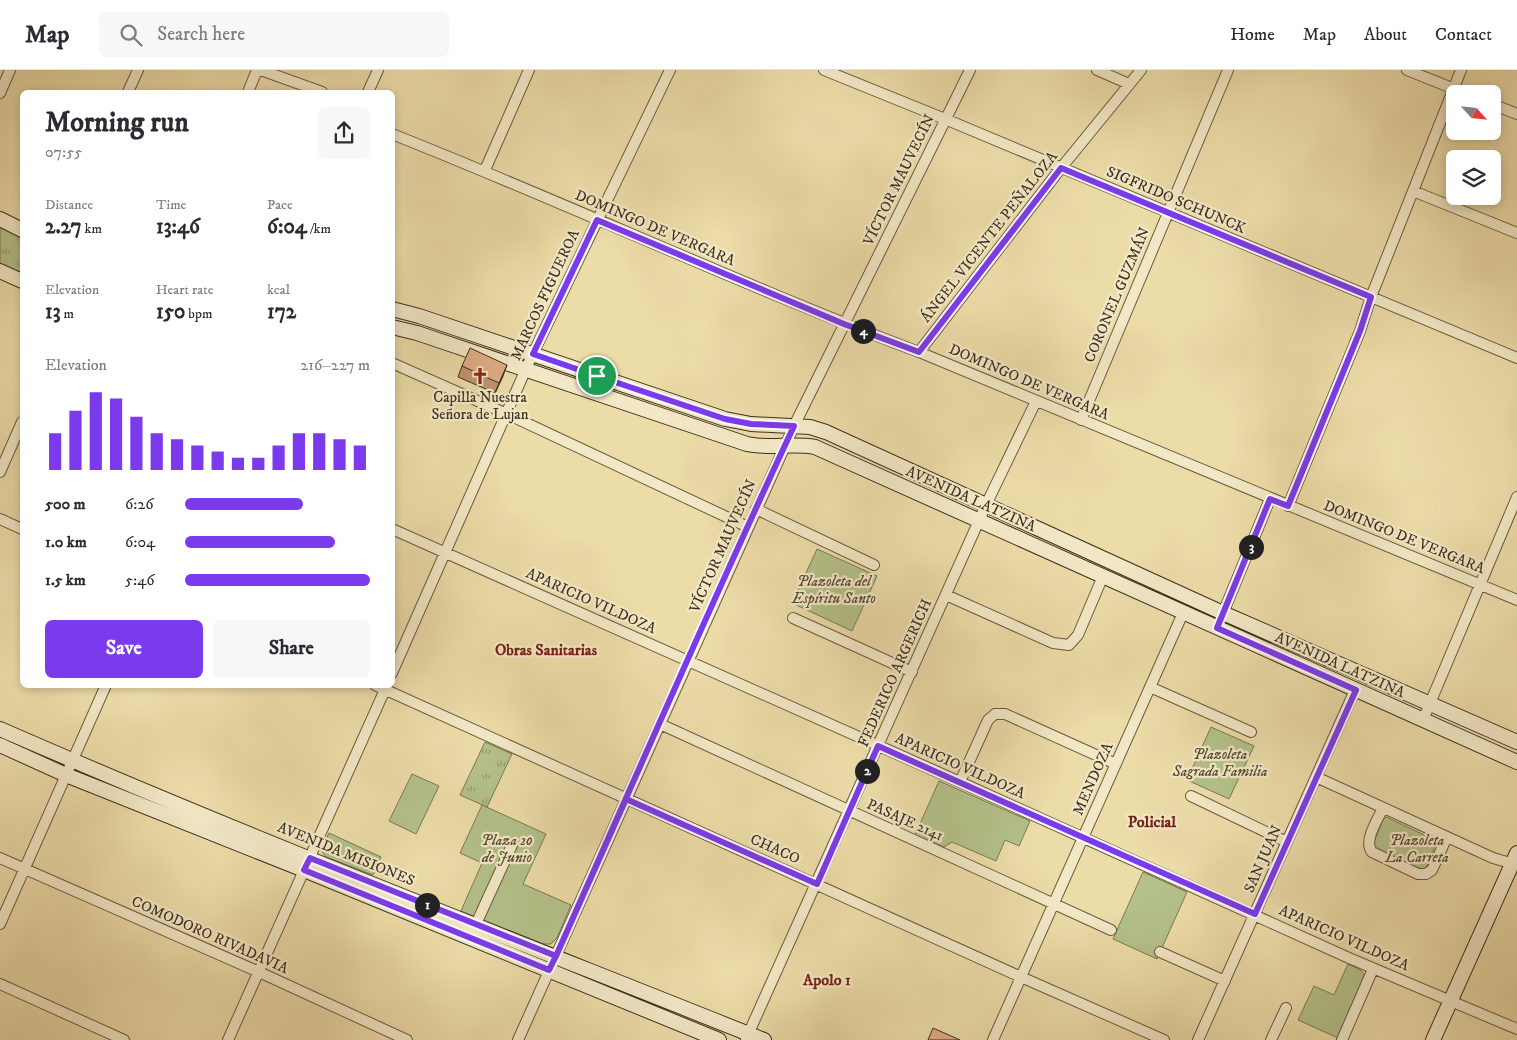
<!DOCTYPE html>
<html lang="en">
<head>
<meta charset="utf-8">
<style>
  :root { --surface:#fff; --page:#f7f7f7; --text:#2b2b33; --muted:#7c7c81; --line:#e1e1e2; --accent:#7c3aed }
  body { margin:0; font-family:"IM FELL DW Pica",serif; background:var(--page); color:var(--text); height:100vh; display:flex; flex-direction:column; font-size:19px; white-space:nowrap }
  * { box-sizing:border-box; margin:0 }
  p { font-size:16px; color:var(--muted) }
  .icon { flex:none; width:28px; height:28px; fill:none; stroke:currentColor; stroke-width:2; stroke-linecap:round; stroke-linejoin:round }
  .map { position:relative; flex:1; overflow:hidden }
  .side { position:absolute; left:20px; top:20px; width:375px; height:598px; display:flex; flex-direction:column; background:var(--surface); border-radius:8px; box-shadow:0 2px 8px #0003 }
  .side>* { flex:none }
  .needle { width:32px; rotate:117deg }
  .tools { position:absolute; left:1446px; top:15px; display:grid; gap:10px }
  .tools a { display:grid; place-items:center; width:55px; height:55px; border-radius:8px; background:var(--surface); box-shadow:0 2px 8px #0003; font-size:25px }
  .pin { position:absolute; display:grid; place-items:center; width:42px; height:42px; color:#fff; margin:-21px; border:2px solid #fff; border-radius:50%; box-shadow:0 1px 5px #0007 }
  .km { position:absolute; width:25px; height:25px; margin:-12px; border-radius:50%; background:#222; color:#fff; font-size:14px; line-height:25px; text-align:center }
  .round { display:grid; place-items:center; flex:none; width:52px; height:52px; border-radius:8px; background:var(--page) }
  .summary { display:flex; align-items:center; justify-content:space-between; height:85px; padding:0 25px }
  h1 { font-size:28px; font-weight:800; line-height:38px }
  .figures { display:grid; grid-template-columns:repeat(3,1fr); gap:8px; height:85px; padding:5px 25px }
  .figures div { display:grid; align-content:center }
  .figures b { font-size:21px; font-weight:800 }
  .figures small { font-size:14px; font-weight:400 }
  .figures p { font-size:14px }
  .chart { height:140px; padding:10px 25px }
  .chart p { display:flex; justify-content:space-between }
  .chart svg { width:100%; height:90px; margin-top:5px; stroke:var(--accent); stroke-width:6 }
  .button { display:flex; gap:10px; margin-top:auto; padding:10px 25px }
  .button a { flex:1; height:58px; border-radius:8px; background:var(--accent); color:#fff; font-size:20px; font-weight:800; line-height:58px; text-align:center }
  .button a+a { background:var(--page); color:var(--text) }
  ul { padding:0 25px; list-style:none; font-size:16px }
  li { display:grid; grid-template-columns:80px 60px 1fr; align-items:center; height:38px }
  li i { height:12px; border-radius:6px; background:var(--accent) }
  header { display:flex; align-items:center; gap:30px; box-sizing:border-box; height:70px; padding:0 25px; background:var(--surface); border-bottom:1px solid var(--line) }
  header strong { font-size:24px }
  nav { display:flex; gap:28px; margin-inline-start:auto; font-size:18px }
  .search { width:350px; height:45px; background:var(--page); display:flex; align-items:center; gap:12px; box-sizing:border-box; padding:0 18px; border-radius:8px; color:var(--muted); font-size:19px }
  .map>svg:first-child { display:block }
  .grass { fill:url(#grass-tufts); stroke:#797854 }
  .green { fill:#b4c18a; stroke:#797854 }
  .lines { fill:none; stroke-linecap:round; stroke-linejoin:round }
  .street-casing { stroke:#6a5a40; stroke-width:12 }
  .secondary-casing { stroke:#3e2e1e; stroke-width:16 }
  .street { stroke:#f3e8c6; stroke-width:10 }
  .secondary { stroke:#f3e8c6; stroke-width:14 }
  .wall { fill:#bf9471; stroke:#3e2e1e }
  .shaded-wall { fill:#9b785c; stroke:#3e2e1e }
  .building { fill:#deac83; stroke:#3e2e1e }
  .route-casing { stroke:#fff; stroke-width:10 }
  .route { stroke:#7c3aed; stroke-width:6 }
  .labels { text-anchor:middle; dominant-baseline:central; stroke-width:4.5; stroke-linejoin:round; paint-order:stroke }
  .street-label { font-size:15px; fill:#3e2e1e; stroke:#f3e8c6 }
  .poi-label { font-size:15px; fill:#3e2e1e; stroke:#f3e8c6 }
  .park-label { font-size:15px; font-style:italic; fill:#564b34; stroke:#f3e8c6 }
  .neighbourhood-label { font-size:16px; font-weight:bold; fill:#7a1f14; stroke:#f3e8c6 }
</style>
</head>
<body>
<header>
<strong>Map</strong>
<div class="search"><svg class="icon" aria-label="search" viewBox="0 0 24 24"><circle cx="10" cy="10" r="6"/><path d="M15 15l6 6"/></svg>Search here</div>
<nav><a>Home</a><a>Map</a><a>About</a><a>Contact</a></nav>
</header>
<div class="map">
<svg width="1517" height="970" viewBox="0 0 1517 970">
  <defs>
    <pattern id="grass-tufts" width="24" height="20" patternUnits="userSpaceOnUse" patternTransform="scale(1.25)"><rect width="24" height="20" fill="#b4c18a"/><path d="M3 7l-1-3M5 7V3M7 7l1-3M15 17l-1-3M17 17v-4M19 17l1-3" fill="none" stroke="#949d70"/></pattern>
  </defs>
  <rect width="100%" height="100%" fill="#ecdca8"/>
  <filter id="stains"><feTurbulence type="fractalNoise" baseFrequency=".004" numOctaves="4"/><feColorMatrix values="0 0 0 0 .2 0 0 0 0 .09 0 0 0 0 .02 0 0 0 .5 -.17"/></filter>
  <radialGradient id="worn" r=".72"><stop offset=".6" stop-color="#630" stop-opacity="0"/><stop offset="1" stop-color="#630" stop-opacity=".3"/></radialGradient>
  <!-- grass -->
  <path class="grass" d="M0,155l22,10v41l-22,-10z
    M485,672l27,12 -25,53 -27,-12z"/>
  <!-- green -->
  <path class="green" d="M817,479l60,27 -25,55 -60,-28z
    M1211,657l43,19 -25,53 -42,-19z
    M412,704l27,12 -23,48 -27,-13z
    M939,711l91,40 -11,25 -14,-6 -9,21 -44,-19 -8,5 -29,-12z
    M482,735l64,29 -23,50 48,21 -14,33 -6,6h-8l-82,-33 21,-48 -22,-10z
    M1386,747l51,24 -10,25 -3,3 -6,-1 -43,-20 -2,-3 10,-26z
    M329,763l52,24 -8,18 -47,-18 -4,-5 1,-6z
    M1143,802l44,20 -30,67 -44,-20z
    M1348,894c8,4 17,6 17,15l-27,59 -40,-18 16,-34 20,9z"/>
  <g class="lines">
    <!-- street casing -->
    <g class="street-casing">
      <path id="street" d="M261,0l61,22
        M824,0l121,49 572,239
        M1097,0l32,14
        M1407,0l60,24
        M128,22l10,-22
        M248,22l9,-22
        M368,22l10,-22
        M0,23l10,-23
        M1492,34l25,10
        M392,64c177,70 349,151 527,218l598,248
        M485,100l44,-100
        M1413,121l104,42
        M919,282l142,-184 80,-98
        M392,293l115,51 241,113
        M1081,350l147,-350
        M0,402l22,-50
        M1288,436l72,-175 11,-34 90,-227
        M756,439l118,56
        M0,449l22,10
        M392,459l568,253 389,176 168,71
        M946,525l107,48 16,2 9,-10 25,-59
        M793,548l119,54
        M1221,548l49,-119
        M392,603l137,-311 141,-292
        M375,615l646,292 143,63
        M1150,617l101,45
        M1423,650l94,-223
        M660,654l451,206
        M1316,707l177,81 24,7
        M960,712l28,-62 7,-6h10l111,50
        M1191,726l96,46
        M1383,738c-5,11 -20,33 -11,44l46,22h8l6,-4 15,-33
        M0,788l259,114 148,68
        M0,854l106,-239
        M476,854l37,-81
        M1160,882l65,29
        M0,914l124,56
        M746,969l240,-534 50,-104
        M228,970l159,-355
        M518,970l276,-614 176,-356
        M993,970l190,-427
        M1198,970l157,-350
        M1271,970l15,-32
        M1342,970l31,-71"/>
    </g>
    <!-- secondary casing -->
    <g class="secondary-casing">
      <path id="secondary" d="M0,149l22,11
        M0,201l22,10
        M392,239l27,7 306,103 26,5 59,3 16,5 397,181 294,129
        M392,257l25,6 330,111c23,5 45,-1 68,3l702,315
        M0,659c252,110 509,209 764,311
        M0,675l66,30 238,95 415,170
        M1433,970l84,-187"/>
    </g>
    <!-- street -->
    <use href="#street" class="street"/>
    <!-- secondary -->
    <use href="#secondary" class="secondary"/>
  </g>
  <!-- wall -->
  <path class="wall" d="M462,296l41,10 -8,17 -37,-16z"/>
  <!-- shaded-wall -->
  <path class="shaded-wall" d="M507,295l-4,11 -8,17 4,-10z"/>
  <!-- building -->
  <path class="building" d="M470,278l37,17 -8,18 -37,-17z
    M933,958l27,12h-32z"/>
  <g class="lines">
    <!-- route casing -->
    <g class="route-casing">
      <path id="route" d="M597,306l128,43 26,5 43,2c-82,175 -159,353 -238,530l-246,-98 -6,12 245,100 7,-14 70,-157 191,85 61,-138 377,168 101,-224 -139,-62 53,-129 18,7 72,-175 11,-34 -310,-129 -142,184 -75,-28 -247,-104 -64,134 64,22"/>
    </g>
    <!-- route -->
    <use href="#route" class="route"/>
  </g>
  <!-- icons -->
  <defs>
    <g id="church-bare" transform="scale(1.35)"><path d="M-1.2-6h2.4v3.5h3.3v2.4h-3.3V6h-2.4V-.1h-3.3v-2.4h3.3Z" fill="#8f2418" stroke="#f3e8c6" stroke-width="2.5" paint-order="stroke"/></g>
  </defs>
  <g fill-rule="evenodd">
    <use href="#church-bare" x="480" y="306"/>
  </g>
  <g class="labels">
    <!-- street labels -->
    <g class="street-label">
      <text transform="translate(899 110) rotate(-64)">VÍCTOR MAUVECÍN</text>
      <text transform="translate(1176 130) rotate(23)">SIGFRIDO SCHUNCK</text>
      <text transform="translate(655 158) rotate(23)">DOMINGO DE VERGARA</text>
      <text transform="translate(989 167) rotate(-52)">ÁNGEL VICENTE PEÑALOZA</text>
      <text transform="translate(545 225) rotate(-65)">MARCOS FIGUEROA</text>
      <text transform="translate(1117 225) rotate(-67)">CORONEL GUZMÁN</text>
      <text transform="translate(1029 312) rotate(23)">DOMINGO DE VERGARA</text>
      <text transform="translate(971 429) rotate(24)">AVENIDA LATZINA</text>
      <text transform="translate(1404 467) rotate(22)">DOMINGO DE VERGARA</text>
      <text transform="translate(723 476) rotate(-66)">VÍCTOR MAUVECÍN</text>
      <text transform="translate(591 531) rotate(24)">APARICIO VILDOZA</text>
      <text transform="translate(1340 595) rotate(24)">AVENIDA LATZINA</text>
      <text transform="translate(895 603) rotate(-66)">FEDERICO ARGERICH</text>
      <text transform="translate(960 696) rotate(24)">APARICIO VILDOZA</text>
      <text transform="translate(1093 709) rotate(-66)">MENDOZA</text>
      <text transform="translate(905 750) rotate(24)">PASAJE 2141</text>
      <text transform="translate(775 779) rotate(24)">CHACO</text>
      <text transform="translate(346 784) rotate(22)">AVENIDA MISIONES</text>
      <text transform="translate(1263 789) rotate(-66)">SAN JUAN</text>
      <text transform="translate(210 865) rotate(24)">COMODORO RIVADAVIA</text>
      <text transform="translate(1344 868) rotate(24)">APARICIO VILDOZA</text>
    </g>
    <!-- poi labels -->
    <g class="poi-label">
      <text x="480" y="327">Capilla Nuestra<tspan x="480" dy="17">Señora de Lujan</tspan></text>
    </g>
    <!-- park labels -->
    <g class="park-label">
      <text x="834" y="511">Plazoleta del<tspan x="834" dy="17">Espíritu Santo</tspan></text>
      <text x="1220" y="684">Plazoleta<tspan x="1220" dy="17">Sagrada Familia</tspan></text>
      <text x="507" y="770">Plaza 20<tspan x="507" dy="17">de Junio</tspan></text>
      <text x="1417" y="770">Plazoleta<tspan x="1417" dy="17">La Carreta</tspan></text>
    </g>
    <!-- neighbourhood labels -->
    <g class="neighbourhood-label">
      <text x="546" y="580">Obras Sanitarias</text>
      <text x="1152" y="752">Policial</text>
      <text x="827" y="910">Apolo 1</text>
    </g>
  </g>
  <rect width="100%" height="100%" filter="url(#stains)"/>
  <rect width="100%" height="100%" fill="url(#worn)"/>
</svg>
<div class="tools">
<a><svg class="needle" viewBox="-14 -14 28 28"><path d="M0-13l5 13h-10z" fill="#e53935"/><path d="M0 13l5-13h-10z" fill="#7c7c81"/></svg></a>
<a><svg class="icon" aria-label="layers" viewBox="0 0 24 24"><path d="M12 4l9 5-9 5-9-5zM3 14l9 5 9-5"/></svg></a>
</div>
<div class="pin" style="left:597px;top:306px;background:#1e9e55"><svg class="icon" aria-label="arrive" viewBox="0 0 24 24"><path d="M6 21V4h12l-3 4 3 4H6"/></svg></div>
<b class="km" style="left:427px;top:835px">1</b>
<b class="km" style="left:867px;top:701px">2</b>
<b class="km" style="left:1251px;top:477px">3</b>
<b class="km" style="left:863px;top:261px">4</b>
<section class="side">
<div class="summary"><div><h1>Morning run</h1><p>07:55</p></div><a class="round"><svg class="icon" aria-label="share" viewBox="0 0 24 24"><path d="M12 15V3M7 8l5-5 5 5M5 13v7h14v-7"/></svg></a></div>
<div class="figures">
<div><p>Distance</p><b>2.27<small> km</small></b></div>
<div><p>Time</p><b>13:46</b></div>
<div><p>Pace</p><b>6:04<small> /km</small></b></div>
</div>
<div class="figures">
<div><p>Elevation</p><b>13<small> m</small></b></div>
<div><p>Heart rate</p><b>150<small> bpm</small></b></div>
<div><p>kcal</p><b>172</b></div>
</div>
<div class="chart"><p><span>Elevation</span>216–227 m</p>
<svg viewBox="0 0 160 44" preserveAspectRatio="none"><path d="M5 44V26M15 44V15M25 44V6M35 44V9M45 44V18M55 44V26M65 44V29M75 44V32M85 44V35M95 44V38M105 44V38M115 44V32M125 44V26M135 44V26M145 44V29M155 44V32"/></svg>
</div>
<ul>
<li><b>500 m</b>6:26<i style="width:64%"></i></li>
<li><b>1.0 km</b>6:04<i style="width:81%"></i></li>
<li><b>1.5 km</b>5:46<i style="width:100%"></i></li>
</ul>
<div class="button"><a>Save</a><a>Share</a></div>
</section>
</div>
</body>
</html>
